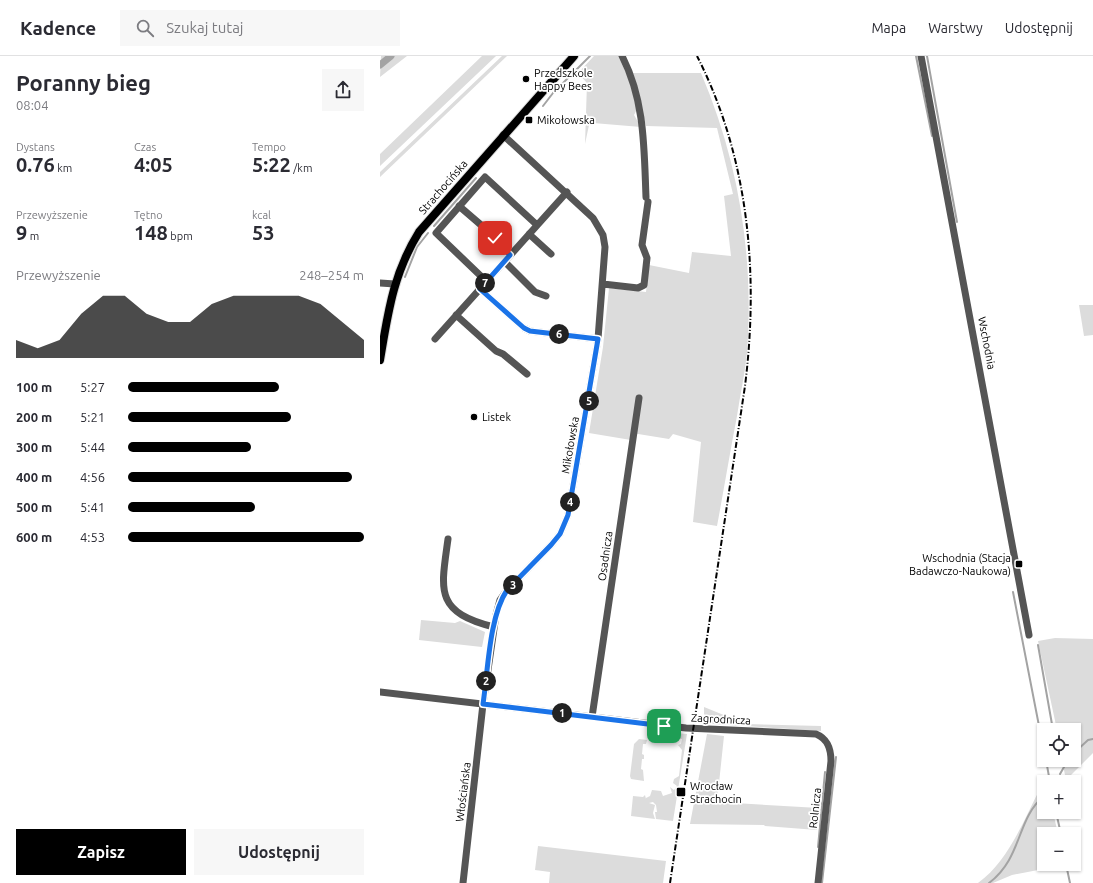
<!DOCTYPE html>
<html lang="pl">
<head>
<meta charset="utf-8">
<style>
  :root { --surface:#fff; --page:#f7f7f7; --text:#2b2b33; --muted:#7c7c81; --line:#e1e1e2; --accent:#000 }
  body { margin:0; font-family:Ubuntu,sans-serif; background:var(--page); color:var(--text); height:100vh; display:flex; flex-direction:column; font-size:15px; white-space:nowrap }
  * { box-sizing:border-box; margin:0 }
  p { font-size:13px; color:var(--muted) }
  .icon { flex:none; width:22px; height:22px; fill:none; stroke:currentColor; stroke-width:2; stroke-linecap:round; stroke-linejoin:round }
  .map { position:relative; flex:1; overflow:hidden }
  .drawer { display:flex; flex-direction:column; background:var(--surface); width:380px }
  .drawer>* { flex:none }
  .controls { position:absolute; left:657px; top:667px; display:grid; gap:8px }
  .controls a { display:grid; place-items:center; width:44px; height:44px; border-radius:0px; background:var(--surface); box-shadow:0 1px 3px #0004; font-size:20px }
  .pin { position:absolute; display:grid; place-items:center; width:34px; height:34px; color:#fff; margin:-17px; border-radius:8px; box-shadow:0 2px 6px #0006 }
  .km { position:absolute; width:20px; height:20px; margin:-10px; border-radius:50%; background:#222; color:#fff; font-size:11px; line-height:20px; text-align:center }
  .round { display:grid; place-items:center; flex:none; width:42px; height:42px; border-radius:0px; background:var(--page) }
  .summary { display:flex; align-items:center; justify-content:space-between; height:68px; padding:0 16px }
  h1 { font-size:22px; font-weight:700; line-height:30px }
  .metrics { display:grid; grid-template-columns:repeat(3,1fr); gap:6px; height:68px; padding:4px 16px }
  .metrics div { display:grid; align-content:center }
  .metrics b { font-size:20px; font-weight:700 }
  .metrics small { font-size:11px; font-weight:400 }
  .metrics p { font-size:11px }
  .chart { height:112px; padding:8px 16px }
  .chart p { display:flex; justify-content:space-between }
  .chart svg { width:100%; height:72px; margin-top:4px; fill:var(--accent); opacity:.7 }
  .primary-button { display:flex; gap:8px; margin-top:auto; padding:8px 16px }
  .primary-button a { flex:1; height:46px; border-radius:0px; background:var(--accent); color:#fff; font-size:16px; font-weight:700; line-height:46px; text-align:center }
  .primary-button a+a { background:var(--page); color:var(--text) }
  ul { padding:0 16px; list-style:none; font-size:13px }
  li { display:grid; grid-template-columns:64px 48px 1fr; align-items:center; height:30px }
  li i { height:10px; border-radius:5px; background:var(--accent) }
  header { display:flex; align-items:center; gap:24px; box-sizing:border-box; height:56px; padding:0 20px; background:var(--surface); border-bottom:1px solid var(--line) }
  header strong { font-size:19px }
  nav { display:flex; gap:22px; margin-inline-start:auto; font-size:14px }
  .search { width:280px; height:36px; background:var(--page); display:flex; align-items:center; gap:10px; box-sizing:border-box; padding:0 14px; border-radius:0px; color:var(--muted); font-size:15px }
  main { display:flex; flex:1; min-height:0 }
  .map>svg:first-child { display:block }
  .green { fill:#dcdcdc }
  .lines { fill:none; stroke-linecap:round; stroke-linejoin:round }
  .stream { stroke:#a3a3a3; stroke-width:2 }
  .canal { stroke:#a3a3a3; stroke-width:7 }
  .major-casing { stroke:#dbdbdb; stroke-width:10 }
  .minor { stroke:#555; stroke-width:7 }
  .major { stroke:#000; stroke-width:8 }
  .rail { stroke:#000; stroke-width:2; stroke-dasharray:6 2 1 2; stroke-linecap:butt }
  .route-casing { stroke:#fff; stroke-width:8 }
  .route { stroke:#1a73e8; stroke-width:5 }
  .poi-dot { fill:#000; stroke:#fff; stroke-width:1.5 }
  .labels { text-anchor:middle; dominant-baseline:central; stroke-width:3.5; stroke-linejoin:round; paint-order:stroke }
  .poi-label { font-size:11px; fill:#000; stroke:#fff; text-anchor:start }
  .street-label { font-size:11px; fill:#000; stroke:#fff }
</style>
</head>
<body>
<header>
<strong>Kadence</strong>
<div class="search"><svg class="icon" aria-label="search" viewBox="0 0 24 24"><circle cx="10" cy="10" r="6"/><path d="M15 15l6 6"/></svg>Szukaj tutaj</div>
<nav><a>Mapa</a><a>Warstwy</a><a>Udostępnij</a></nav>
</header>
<main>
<section class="drawer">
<div class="summary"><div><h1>Poranny bieg</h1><p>08:04</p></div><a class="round"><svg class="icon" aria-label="share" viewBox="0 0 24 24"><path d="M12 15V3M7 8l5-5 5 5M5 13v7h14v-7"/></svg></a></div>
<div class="metrics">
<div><p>Dystans</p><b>0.76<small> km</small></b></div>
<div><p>Czas</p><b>4:05</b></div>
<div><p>Tempo</p><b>5:22<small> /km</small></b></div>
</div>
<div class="metrics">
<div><p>Przewyższenie</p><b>9<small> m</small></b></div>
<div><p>Tętno</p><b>148<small> bpm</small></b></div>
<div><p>kcal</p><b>53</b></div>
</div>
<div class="chart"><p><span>Przewyższenie</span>248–254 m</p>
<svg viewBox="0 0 160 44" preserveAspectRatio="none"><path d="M0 44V33L10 38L20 33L30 17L40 6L50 6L60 17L70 22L80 22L90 11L100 6L110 6L120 6L130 6L140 11L150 22L160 33V44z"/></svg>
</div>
<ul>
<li><b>100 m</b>5:27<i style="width:64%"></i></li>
<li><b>200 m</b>5:21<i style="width:69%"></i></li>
<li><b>300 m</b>5:44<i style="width:52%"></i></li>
<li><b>400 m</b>4:56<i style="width:95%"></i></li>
<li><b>500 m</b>5:41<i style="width:54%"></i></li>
<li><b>600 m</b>4:53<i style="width:100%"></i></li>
</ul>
<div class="primary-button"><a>Zapisz</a><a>Udostępnij</a></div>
</section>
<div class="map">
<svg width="713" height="827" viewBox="0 0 713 827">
  <rect width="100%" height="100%" fill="#fff"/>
  <!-- green -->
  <path class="green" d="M1,0h26l-27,21z
    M102,0h14l-116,110v-12z
    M122,0h5l-127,121v-5z
    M214,0h24l11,23 8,30 -3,6 7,12 -48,-4 -4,2 -4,19 2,-61 -9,-10z
    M253,17h68c38,89 53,183 46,280 -2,21 -7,42 -10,63 -7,36 -13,73 -20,110l-24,-4 8,-80 -28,-8 -4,5 -37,-6 -1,7 -42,-7 14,-86 6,-59 37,4 3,-27 40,8 3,-21 39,4 -7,-60 9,-2 -16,-66 -71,-2z
    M699,249h14v30l-9,1z
    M41,564l34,3 5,-2 25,11 -3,15 -63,-7z
    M675,582l38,1v114l-27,27 -4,-20h12v-30h-17l-19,-89z
    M324,651l42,17 75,2v5l-108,-7 -9,-10z
    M294,677l13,1 -14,87 -17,-2 -1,-7h2l-1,-7 -3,-3 -4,1 6,2 -2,8 2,6 -24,-3 2,-20 10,1 2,-2 1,4v-1l4,-2 2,-6 9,1 2,5 9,-3 -2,-6 4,3 3,-4 -4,-3 1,-4 5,-3 3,-26 -4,-5 3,-1 1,-5 -8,-1z
    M327,678l17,2 -7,66 102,6 -2,22 -52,-4 -1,-1 -74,-1z
    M259,683l8,1 -1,4h-3l-1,10 2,1v4h-2l-1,10 2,1 1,11 -13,-2 -1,-3 4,-32z
    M661,731l3,1v24h9l5,22h-14v30l20,1 -52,10 -19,8h-15c31,-22 46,-64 63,-96z
    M158,790l128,15 -3,22h-114l1,-11 -15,-2z"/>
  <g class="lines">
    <!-- stream -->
    <path class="stream" d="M536,0l16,80
      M547,0l30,166
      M163,50l10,-13 37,-37
      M54,170l42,-48
      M25,221l12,-30 11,-14
      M633,536l27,139
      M658,589l15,85
      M661,680l3,13
      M694,697l14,-13 5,-1
      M666,704l4,22
      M680,718l8,-14
      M676,756l5,22
      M438,791l7,-75
      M687,813l3,14
      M442,827l14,-126
      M609,827c34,-26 27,-64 55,-87"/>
    <!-- canal -->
    <path class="canal" d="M0,9l11,-9"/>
    <!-- major casing -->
    <g class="major-casing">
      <path id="major" d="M0,304c8,-47 13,-86 39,-128l155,-176"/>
    </g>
    <!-- minor -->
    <path class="minor" d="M242,0c23,45 22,92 24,141
      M541,0l108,579
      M79,150l36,31 4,8 11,10
      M149,178l22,20
      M125,206l30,30 11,4
      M106,225l-50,-48 49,-56 52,48
      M0,227l15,1
      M223,228l35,4 6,-3 3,-27 -5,-13 6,-43
      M100,233l44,39 6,3 68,8
      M76,259l40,36 7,3 24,20
      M55,283l132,-147
      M68,483c-7,51 -14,73 46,88
      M0,636l306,36 130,6c12,5 15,15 15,27l-13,122
      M212,661l47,-319
      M83,827l20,-179 13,-89 4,-15 7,-10 44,-45 9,-11 8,-19 30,-176 7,-92 -2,-12 -10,-17 -90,-83"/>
    <!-- major -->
    <use href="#major" class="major"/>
    <!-- rail -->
    <path class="rail" d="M290,827l75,-497c14,-112 4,-228 -48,-330"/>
  </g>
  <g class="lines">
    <!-- route casing -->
    <g class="route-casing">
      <path id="route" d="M115,182l4,7 11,10 -30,34 44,39 6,3 68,8 -30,176 -8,19 -9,11 -44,45c-18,27 -19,81 -24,114l181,22"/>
    </g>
    <!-- route -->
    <use href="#route" class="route"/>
  </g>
  <!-- markers -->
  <g class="poi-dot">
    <circle cx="146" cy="23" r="4"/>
    <rect x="145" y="60" width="8" height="8" rx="2"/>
    <circle cx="94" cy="361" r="4"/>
    <rect x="635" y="504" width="8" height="8" rx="2"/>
    <rect x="296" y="731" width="10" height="10" rx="2"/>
  </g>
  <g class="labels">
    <!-- poi labels -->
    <g class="poi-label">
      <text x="154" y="17">Przedszkole<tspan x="154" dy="13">Happy Bees</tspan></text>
      <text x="157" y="64">Mikołowska</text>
      <text x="102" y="361">Listek</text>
      <text x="631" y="502" text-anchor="end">Wschodnia (Stacja<tspan x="631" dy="13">Badawczo-Naukowa)</tspan></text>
      <text x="310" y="730">Wrocław<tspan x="310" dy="13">Strachocin</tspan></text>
    </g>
    <!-- street labels -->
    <g class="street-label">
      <text transform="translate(63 131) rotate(-49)">Strachocińska</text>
      <text transform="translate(607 287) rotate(79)">Wschodnia</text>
      <text transform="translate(190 389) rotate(-80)">Mikołowska</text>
      <text transform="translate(225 500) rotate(-82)">Osadnicza</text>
      <text transform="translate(341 663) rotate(3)">Zagrodnicza</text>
      <text transform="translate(83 736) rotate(-83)">Włościańska</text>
      <text transform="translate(435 752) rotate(-84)">Rolnicza</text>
    </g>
  </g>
</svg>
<div class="controls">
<a><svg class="icon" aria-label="locate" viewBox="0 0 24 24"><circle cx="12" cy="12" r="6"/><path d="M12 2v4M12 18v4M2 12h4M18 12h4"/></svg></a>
<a>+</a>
<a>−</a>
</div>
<div class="pin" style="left:284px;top:670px;background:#1e9e55"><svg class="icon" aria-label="arrive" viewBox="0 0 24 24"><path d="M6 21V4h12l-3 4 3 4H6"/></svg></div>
<div class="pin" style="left:115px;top:182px;background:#d93025"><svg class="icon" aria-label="check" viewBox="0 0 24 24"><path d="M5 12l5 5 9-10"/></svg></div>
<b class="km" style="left:182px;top:657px">1</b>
<b class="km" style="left:106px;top:625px">2</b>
<b class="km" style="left:133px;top:529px">3</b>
<b class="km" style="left:190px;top:446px">4</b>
<b class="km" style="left:209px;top:345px">5</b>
<b class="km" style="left:179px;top:278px">6</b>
<b class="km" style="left:105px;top:227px">7</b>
</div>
</main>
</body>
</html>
